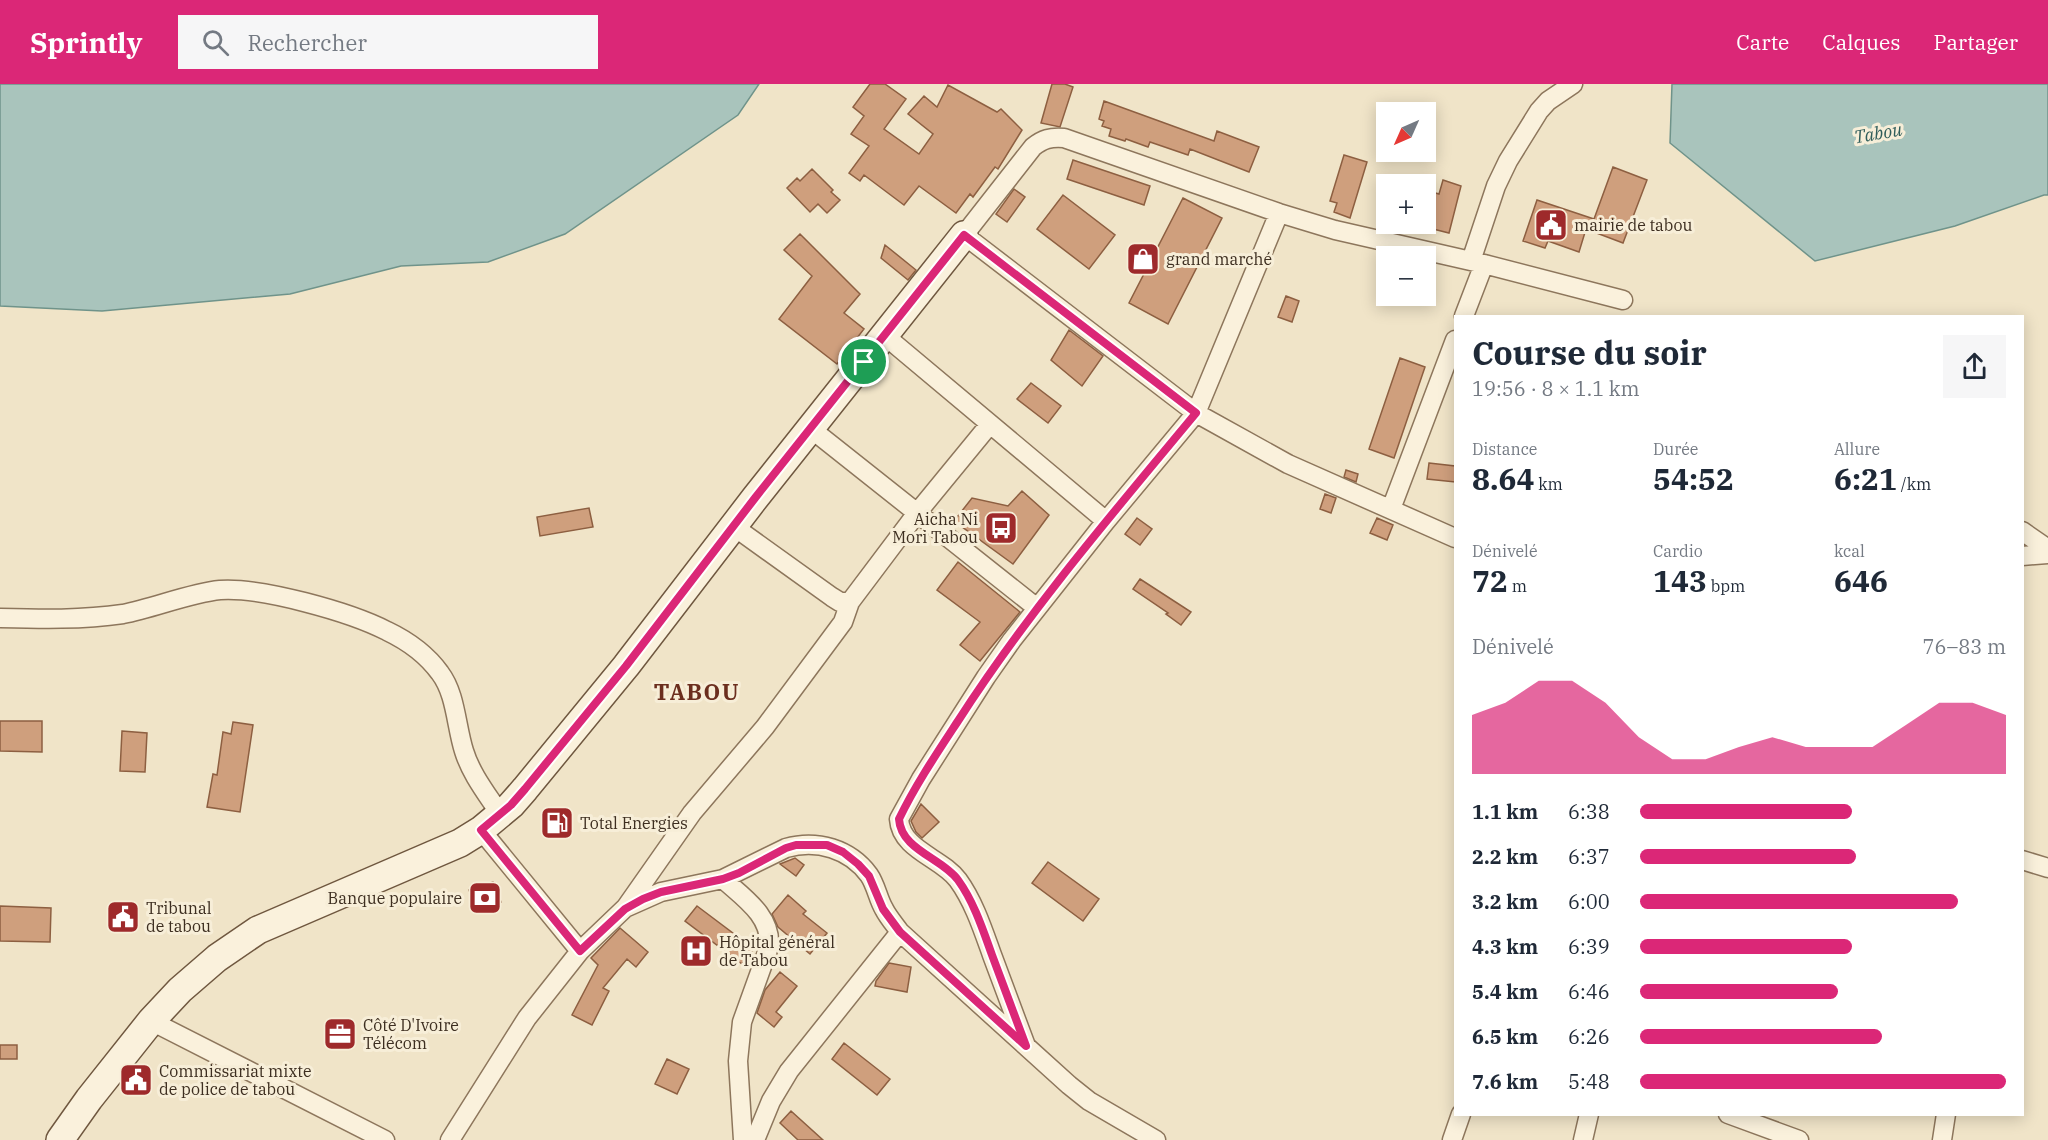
<!DOCTYPE html>
<html lang="fr">
<head>
<meta charset="utf-8">
<style>
  :root { --surface:#fff; --page:#f6f6f7; --text:#1f2937; --muted:#747a83; --accent:#db2777 }
  body { margin:0; font-family:"IBM Plex Serif",serif; background:var(--page); color:var(--text); height:100vh; display:flex; flex-direction:column; font-size:22px; white-space:nowrap }
  * { box-sizing:border-box; margin:0 }
  p { font-size:20px; color:var(--muted) }
  .icon { flex:none; width:33px; height:33px; fill:none; stroke:currentColor; stroke-width:2; stroke-linecap:round; stroke-linejoin:round }
  .map { position:relative; flex:1; overflow:hidden }
  .drawer { position:absolute; left:1454px; top:231px; width:570px; height:801px; display:flex; flex-direction:column; background:var(--surface); border-radius:0px; box-shadow:0 3px 15px #0003 }
  .drawer>* { flex:none }
  .needle { width:39px; rotate:225deg }
  .tools { position:absolute; left:1376px; top:18px; display:grid; gap:12px }
  .tools a { display:grid; place-items:center; width:60px; height:60px; border-radius:0px; background:var(--surface); box-shadow:0 3px 15px #0003; font-size:30px }
  .pin { position:absolute; display:grid; place-items:center; width:51px; height:51px; color:#fff; margin:-26px; border:3px solid #fff; border-radius:50%; box-shadow:0 2px 6px #0007 }
  .round { display:grid; place-items:center; flex:none; width:63px; height:63px; border-radius:0px; background:var(--page) }
  .head { display:flex; align-items:center; justify-content:space-between; height:102px; padding:0 18px }
  h1 { font-size:33px; font-weight:800; line-height:45px }
  .figures { display:grid; grid-template-columns:repeat(3,1fr); gap:9px; height:102px; padding:6px 18px }
  .figures div { display:grid; align-content:center }
  .figures b { font-size:30px; font-weight:800 }
  .figures small { font-size:16px; font-weight:400 }
  .figures p { font-size:16px }
  .chart { height:168px; padding:12px 18px }
  .chart p { display:flex; justify-content:space-between }
  .chart svg { width:100%; height:108px; margin-top:6px; fill:var(--accent); opacity:.7 }
  ul { padding:0 18px; list-style:none; font-size:20px }
  li { display:grid; grid-template-columns:96px 72px 1fr; align-items:center; height:45px }
  li i { height:15px; border-radius:8px; background:var(--accent) }
  header { display:flex; align-items:center; gap:36px; box-sizing:border-box; height:84px; padding:0 30px; background:var(--accent); color:#fff }
  header strong { font-size:28px }
  nav { display:flex; gap:33px; margin-inline-start:auto; font-size:21px }
  .search { width:420px; height:54px; background:var(--page); display:flex; align-items:center; gap:15px; box-sizing:border-box; padding:0 21px; border-radius:0px; color:var(--muted); font-size:22px }
  .map>svg:first-child { display:block }
  .water { fill:#a9c4bc; stroke:#6f938a; stroke-width:1.5 }
  .building { fill:#cf9f7d; stroke:#8d5f41; stroke-width:1.5 }
  .lines { fill:none; stroke-linecap:round; stroke-linejoin:round }
  .street-casing { stroke:#8d765c; stroke-width:21 }
  .secondary-casing { stroke:#6f573f; stroke-width:30 }
  .street { stroke:#faf1dc; stroke-width:18 }
  .secondary { stroke:#faf1dc; stroke-width:27 }
  .route-casing { stroke:#fff; stroke-width:12 }
  .route { stroke:#db2777; stroke-width:8 }
  .labels { text-anchor:middle; dominant-baseline:central; stroke-width:6; stroke-linejoin:round; paint-order:stroke }
  .poi-label { font-size:16px; fill:#3d2e20; stroke:#f7eed8; text-anchor:start }
  .water-label { font-size:18px; font-style:italic; fill:#2f5d5a; stroke:#f7eed8 }
  .district-label { font-size:22px; font-weight:bold; letter-spacing:1.5px; fill:#6b2e1e; stroke:#f7eed8 }
</style>
</head>
<body>
<header>
<strong>Sprintly</strong>
<div class="search"><svg class="icon" aria-label="search" viewBox="0 0 24 24"><circle cx="10" cy="10" r="6"/><path d="M15 15l6 6"/></svg>Rechercher</div>
<nav><a>Carte</a><a>Calques</a><a>Partager</a></nav>
</header>
<div class="map">
<svg width="2048" height="1056" viewBox="0 0 2048 1056">
  <rect width="100%" height="100%" fill="#f0e4c8"/>
  <!-- water -->
  <path class="water" d="M0,0h759l-21,31 -173,119 -77,28 -87,4 -111,28 -188,17 -102,-5z
    M1672,0h376v111h-4l-89,31 -140,35 -145,-118z"/>
  <!-- building -->
  <path class="building" d="M870,0h15l21,15 -22,30 35,25 14,-20 -25,-20 16,-18 13,11 11,-22 49,27 4,-3 21,21 -24,39 -3,-2 -22,30 -3,-3 -14,19 -37,-27 -15,19 -40,-30 -4,6 -11,-8 20,-27 -18,-12 13,-18 -11,-9z
    M1052,0h13l8,3 -13,40 -19,-4z
    M1104,17l110,40 3,-10 42,16 -10,25 -59,-23 -2,6 -38,-13 -2,5 -22,-8 -1,2 -16,-5 2,-7 -9,-3 2,-5 -5,-2z
    M1344,71l23,7 -17,56 -16,-6 3,-9 -7,-2z
    M1073,76l77,26 -6,19 -77,-26z
    M1613,83l34,13 -24,63 -37,-14 -7,23 -31,-11 -3,7 -22,-7 14,-41 57,19z
    M812,85l21,21 -2,2 9,8 -13,13 -9,-9 -8,8 -23,-24 10,-10 3,3z
    M1443,96l18,6 -12,47 -24,-6v-37l14,4z
    M1014,105l11,8 -18,25 -11,-8z
    M1063,111l52,40 -26,34 -52,-40z
    M1183,114l39,20 -54,106 -39,-21z
    M800,150l60,60 -16,19 20,16 -27,35 -58,-45 33,-43 -28,-26z
    M885,161l31,25 -8,10 -27,-22z
    M1286,212l13,5 -7,21 -14,-5z
    M1069,246l34,26 -21,30 -31,-26z
    M1400,274l25,9 -31,91 -25,-9z
    M1031,299l30,23 -13,17 -31,-24z
    M1429,379l26,3v16l-28,-3z
    M1346,386l12,4 -2,8 -12,-5z
    M1022,407l27,24 -36,49 -59,-43 18,-23 36,8z
    M1325,410l11,4 -5,15 -11,-4z
    M589,424l4,19 -53,9 -3,-19z
    M1137,434l15,11 -12,16 -15,-11z
    M1377,434l16,7 -6,15 -17,-7z
    M958,478l62,50 -40,49 -20,-16 20,-23 -43,-32z
    M1140,495l51,33 -10,13 -15,-11 2,-1 -35,-24z
    M0,637h42v31l-42,-1z
    M233,638l20,3 -13,87 -33,-5 6,-33 4,1 6,-43 8,2z
    M122,647l25,2 -2,39 -25,-1z
    M921,720l18,18 -17,16 -6,-6 -5,-11z
    M795,774l9,7 -8,11 -16,-12z
    M1048,778l51,37 -16,22 -51,-38z
    M493,798l8,20 -24,9 -8,-21z
    M788,811l18,16 -3,3 24,19 -17,21 -32,-27 -6,-13z
    M0,822l51,2 -1,34 -50,-1z
    M697,822l57,43 -12,15 -57,-43z
    M620,844l28,24 -12,15 -9,-8 -24,29 6,3 -17,34 -20,-10 26,-50 -7,-7z
    M889,879l22,4 -4,25 -32,-6 1,-5z
    M780,888l17,14 -21,26 6,5 -8,10 -17,-14 8,-23z
    M844,959l46,36 -13,16 -45,-36z
    M0,961h17v14h-17z
    M667,975l22,10 -12,25 -22,-10z
    M791,1027l32,29h-25l-18,-17z"/>
  <g class="lines">
    <!-- street casing -->
    <g class="street-casing">
      <path id="street" d="M1471,177l25,-75 12,-25 31,-50 9,-10 25,-17
        M1464,232l20,-52
        M884,251l222,186
        M810,344l227,180
        M1391,425l64,-169
        M733,442l99,71 8,5h10l67,-89 73,-89
        M2022,447l26,18
        M1455,454l-167,-74 -92,-51 -232,-178 69,-88c10,-8 17,-10 31,-9l215,75 56,17 149,34 139,36
        M2022,472l26,-2
        M0,534c41,1 82,2 123,-4 31,-6 67,-21 97,-24 41,-3 130,22 167,41 21,10 40,24 53,42 16,21 16,53 24,78 7,23 23,43 36,63
        M481,746l99,121
        M2022,776l26,8
        M723,795c21,19 49,37 46,68l-27,75 -4,39 5,79
        M626,823l66,-94 73,-86 78,-105 7,-20
        M151,937l234,119
        M1026,962c-11,-30 -23,-61 -34,-91 -9,-25 -18,-53 -34,-75 -16,-22 -57,-30 -59,-61l22,-40 65,-102 26,-37 94,-119 90,-108 83,-200
        M1728,1030l71,26
        M450,1056l77,-122 53,-67 45,-43 36,-16 62,-13 63,-31c31,-9 64,1 83,27 7,10 9,24 15,34 4,8 11,16 16,23l169,153 20,16 67,39
        M755,1056l16,-39 18,-30 111,-139
        M1452,1056l9,-26
        M1583,1056l6,-26
        M1942,1056l4,-26"/>
    </g>
    <!-- secondary casing -->
    <g class="secondary-casing">
      <path id="secondary" d="M60,1056l29,-41 62,-78 29,-31 37,-32 41,-28 202,-87 21,-13 30,-25 14,-16 101,-123 129,-168 209,-263"/>
    </g>
    <!-- street -->
    <use href="#street" class="street"/>
    <!-- secondary -->
    <use href="#secondary" class="secondary"/>
  </g>
  <g class="lines">
    <!-- route casing -->
    <g class="route-casing">
      <path id="route" d="M964,151l232,178c-83,100 -168,199 -238,308 -21,32 -42,63 -59,98 2,31 43,39 59,61 16,22 25,50 34,75 11,30 23,61 34,91l-126,-114 -17,-23 -14,-33 -11,-12 -15,-12 -16,-7h-31l-10,3 -47,25 -16,6 -62,13 -18,7 -18,10 -45,42 -99,-121 30,-25 14,-16 101,-123 129,-168z"/>
    </g>
    <!-- route -->
    <use href="#route" class="route"/>
  </g>
  <!-- icons -->
  <defs>
    <g id="civic-square" transform="scale(1.725)"><rect x="-9" y="-9" width="18" height="18" rx="4" fill="#9e2a2b" stroke="#f7eed8"/><path d="M-.6-6.5H3V-4.5H.6V-3L4-1V1h2V6H-6V1h2V-1L-.6-3ZM-1.2 2.5V6h2.4V2.5Z" fill="#fff"/></g>
    <g id="shop-square" transform="scale(1.725)"><rect x="-9" y="-9" width="18" height="18" rx="4" fill="#9e2a2b" stroke="#f7eed8"/><path d="M-5-2.5h2.3a2.7 3.5 0 0 1 5.4 0H5L5.5 6h-11ZM-1.5-2.5h3a1.5 2.3 0 0 0-3 0Z" fill="#fff"/></g>
    <g id="bus-square" transform="scale(1.725)"><rect x="-9" y="-9" width="18" height="18" rx="4" fill="#9e2a2b" stroke="#f7eed8"/><path d="M-5-6H5V4H4V6H2V4H-2V6H-4V4H-5ZM-3.5-4V0h7V-4ZM-3.5 1.2v1.5H-2V1.2ZM2 1.2v1.5H3.5V1.2Z" fill="#fff"/></g>
    <g id="fuel-square" transform="scale(1.725)"><rect x="-9" y="-9" width="18" height="18" rx="4" fill="#9e2a2b" stroke="#f7eed8"/><path d="M-5.5-6h7V0h2V4h1.3V-2.5L3-4.5l.8-.8L6-3V5H2.5V1h-1V6h-7ZM-4.2-4.7v3.2H.2V-4.7Z" fill="#fff"/></g>
    <g id="bank-square" transform="scale(1.725)"><rect x="-9" y="-9" width="18" height="18" rx="4" fill="#9e2a2b" stroke="#f7eed8"/><path d="M-6-4H6V4H-6ZM0-2.3a2.3 2.3 0 1 0 0 4.6a2.3 2.3 0 1 0 0-4.6Z" fill="#fff"/></g>
    <g id="hospital-square" transform="scale(1.725)"><rect x="-9" y="-9" width="18" height="18" rx="4" fill="#9e2a2b" stroke="#f7eed8"/><path d="M-5-5h3v3.5h4V-5h3V5h-3V1.5h-4V5h-3Z" fill="#fff"/></g>
    <g id="office-square" transform="scale(1.725)"><rect x="-9" y="-9" width="18" height="18" rx="4" fill="#9e2a2b" stroke="#f7eed8"/><path d="M-6-3h4V-5.5h4V-3h4V5H-6ZM-1-4.5V-3h2v-1.5ZM-6 0V1H6V0Z" fill="#fff"/></g>
  </defs>
  <g fill-rule="evenodd">
    <use href="#civic-square" x="1551" y="141"/>
    <use href="#shop-square" x="1143" y="175"/>
    <use href="#bus-square" x="1001" y="444"/>
    <use href="#fuel-square" x="557" y="739"/>
    <use href="#bank-square" x="485" y="814"/>
    <use href="#civic-square" x="123" y="833"/>
    <use href="#hospital-square" x="696" y="867"/>
    <use href="#office-square" x="340" y="950"/>
    <use href="#civic-square" x="136" y="996"/>
  </g>
  <g class="labels">
    <!-- poi labels -->
    <g class="poi-label">
      <text x="1574" y="141">mairie de tabou</text>
      <text x="1166" y="175">grand marché</text>
      <text x="978" y="435" text-anchor="end">Aicha Ni<tspan x="978" dy="18">Mori Tabou</tspan></text>
      <text x="580" y="739">Total Energies</text>
      <text x="462" y="814" text-anchor="end">Banque populaire</text>
      <text x="146" y="824">Tribunal<tspan x="146" dy="18">de tabou</tspan></text>
      <text x="719" y="858">Hôpital général<tspan x="719" dy="18">de Tabou</tspan></text>
      <text x="363" y="941">Côté D'Ivoire<tspan x="363" dy="18">Télécom</tspan></text>
      <text x="159" y="987">Commissariat mixte<tspan x="159" dy="18">de police de tabou</tspan></text>
    </g>
    <!-- water labels -->
    <g class="water-label">
      <text transform="translate(1878 49) rotate(-10)">Tabou</text>
    </g>
    <!-- district labels -->
    <g class="district-label">
      <text x="697" y="607">TABOU</text>
    </g>
  </g>
</svg>
<div class="tools">
<a><svg class="needle" viewBox="-14 -14 28 28"><path d="M0-13l5 13h-10z" fill="#e53935"/><path d="M0 13l5-13h-10z" fill="#747a83"/></svg></a>
<a>+</a>
<a>−</a>
</div>
<div class="pin" style="left:864px;top:278px;background:#1e9e55"><svg class="icon" aria-label="arrive" viewBox="0 0 24 24"><path d="M6 21V4h12l-3 4 3 4H6"/></svg></div>
<section class="drawer">
<div class="head"><div><h1>Course du soir</h1><p>19:56 · 8 × 1.1 km</p></div><a class="round"><svg class="icon" aria-label="share" viewBox="0 0 24 24"><path d="M12 15V3M7 8l5-5 5 5M5 13v7h14v-7"/></svg></a></div>
<div class="figures">
<div><p>Distance</p><b>8.64<small> km</small></b></div>
<div><p>Durée</p><b>54:52</b></div>
<div><p>Allure</p><b>6:21<small> /km</small></b></div>
</div>
<div class="figures">
<div><p>Dénivelé</p><b>72<small> m</small></b></div>
<div><p>Cardio</p><b>143<small> bpm</small></b></div>
<div><p>kcal</p><b>646</b></div>
</div>
<div class="chart"><p><span>Dénivelé</span>76–83 m</p>
<svg viewBox="0 0 160 44" preserveAspectRatio="none"><path d="M0 44V20L10 15L20 6L30 6L40 15L50 29L60 38L70 38L80 33L90 29L100 33L110 33L120 33L130 24L140 15L150 15L160 20V44z"/></svg>
</div>
<ul>
<li><b>1.1 km</b>6:38<i style="width:58%"></i></li>
<li><b>2.2 km</b>6:37<i style="width:59%"></i></li>
<li><b>3.2 km</b>6:00<i style="width:87%"></i></li>
<li><b>4.3 km</b>6:39<i style="width:58%"></i></li>
<li><b>5.4 km</b>6:46<i style="width:54%"></i></li>
<li><b>6.5 km</b>6:26<i style="width:66%"></i></li>
<li><b>7.6 km</b>5:48<i style="width:100%"></i></li>
</ul>
</section>
</div>
</body>
</html>
